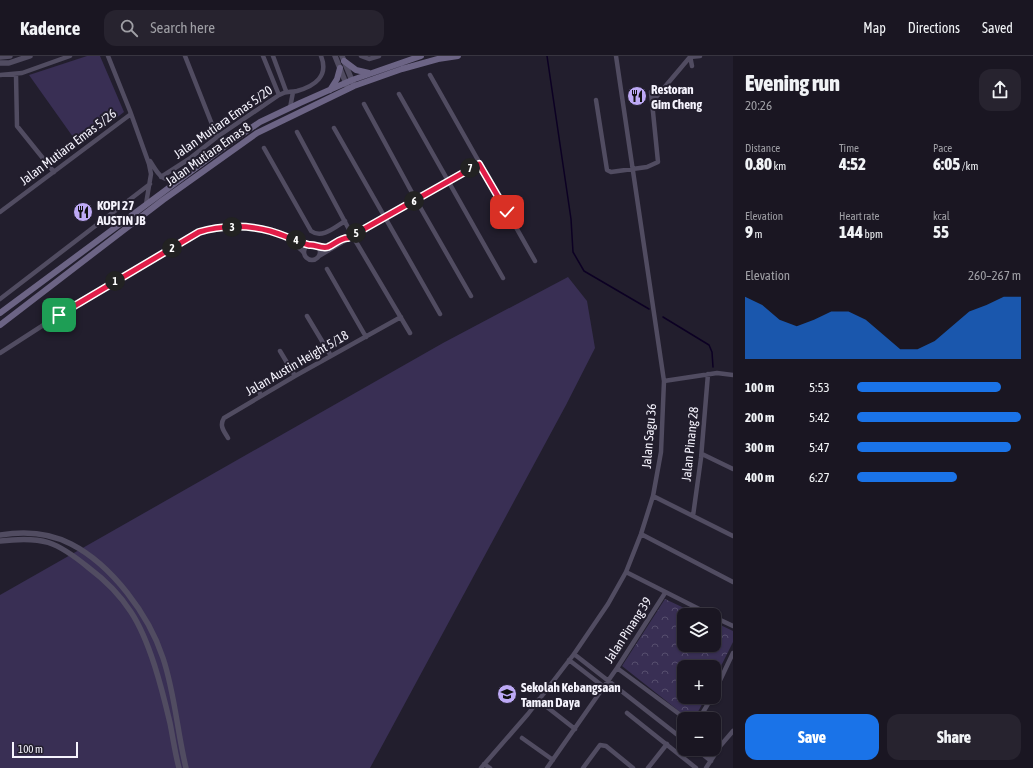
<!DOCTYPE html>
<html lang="en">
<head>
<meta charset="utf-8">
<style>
  :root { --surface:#1a1622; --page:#27232f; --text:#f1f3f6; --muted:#9f9fa5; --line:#383540; --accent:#1a73e8 }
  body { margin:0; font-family:"Asap Condensed",sans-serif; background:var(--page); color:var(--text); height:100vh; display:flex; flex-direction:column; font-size:15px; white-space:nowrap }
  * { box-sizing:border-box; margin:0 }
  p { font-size:13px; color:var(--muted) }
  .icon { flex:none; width:22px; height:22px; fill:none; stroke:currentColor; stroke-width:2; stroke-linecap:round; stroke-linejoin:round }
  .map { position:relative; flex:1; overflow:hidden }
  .side { display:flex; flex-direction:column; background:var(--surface); width:300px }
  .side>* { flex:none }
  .tools { position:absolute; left:677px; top:552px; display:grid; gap:8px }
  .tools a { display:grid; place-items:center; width:44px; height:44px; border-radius:8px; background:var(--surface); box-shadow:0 1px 3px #0004,0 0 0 1px var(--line); font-size:20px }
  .scale { position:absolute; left:12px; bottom:10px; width:66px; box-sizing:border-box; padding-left:4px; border:2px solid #f5f3fd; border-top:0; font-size:11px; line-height:14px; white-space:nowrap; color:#f5f3fd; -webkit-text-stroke:3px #221e2d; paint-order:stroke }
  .pin { position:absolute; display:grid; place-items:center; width:34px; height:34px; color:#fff; margin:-17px; border-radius:8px; box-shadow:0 2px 6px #0006 }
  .km { position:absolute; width:20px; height:20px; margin:-10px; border-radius:50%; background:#222; color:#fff; font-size:11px; line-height:20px; text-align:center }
  .round { display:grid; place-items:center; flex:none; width:42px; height:42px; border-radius:12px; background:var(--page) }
  .overview { display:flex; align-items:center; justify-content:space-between; height:68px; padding:0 12px }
  h1 { font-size:22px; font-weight:800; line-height:30px }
  .stats { display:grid; grid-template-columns:repeat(3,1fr); gap:6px; height:68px; padding:4px 12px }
  .stats div { display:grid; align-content:center }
  .stats b { font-size:17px; font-weight:800 }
  .stats small { font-size:11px; font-weight:400 }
  .stats p { font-size:11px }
  .chart { height:112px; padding:8px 12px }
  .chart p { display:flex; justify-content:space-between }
  .chart svg { width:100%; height:72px; margin-top:4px; fill:var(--accent); opacity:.7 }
  .button { display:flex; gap:8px; margin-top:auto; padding:8px 12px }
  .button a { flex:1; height:46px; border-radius:12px; background:var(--accent); color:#fff; font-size:16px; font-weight:800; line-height:46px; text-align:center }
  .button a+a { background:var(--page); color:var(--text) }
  ul { padding:0 12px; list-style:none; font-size:13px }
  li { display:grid; grid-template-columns:64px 48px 1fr; align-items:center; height:30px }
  li i { height:10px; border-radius:5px; background:var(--accent) }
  header { display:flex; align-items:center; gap:24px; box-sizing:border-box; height:56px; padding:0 20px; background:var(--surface); border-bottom:1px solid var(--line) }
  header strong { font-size:19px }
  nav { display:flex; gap:22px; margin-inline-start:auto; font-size:14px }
  .search { width:280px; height:36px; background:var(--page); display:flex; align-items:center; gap:10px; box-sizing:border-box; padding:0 14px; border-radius:12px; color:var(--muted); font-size:15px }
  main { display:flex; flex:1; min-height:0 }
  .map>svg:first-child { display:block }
  .grass { fill:#392f54 }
  .park { fill:url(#park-crowns) }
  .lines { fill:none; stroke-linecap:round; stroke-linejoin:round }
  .stream { stroke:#0c0023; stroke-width:1.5 }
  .minor { stroke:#514c61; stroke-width:4.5 }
  .tertiary { stroke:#514c61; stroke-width:5.5 }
  .secondary { stroke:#6c6485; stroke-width:6 }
  .route-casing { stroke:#fff; stroke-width:8 }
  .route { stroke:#e11d48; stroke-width:5 }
  .labels { text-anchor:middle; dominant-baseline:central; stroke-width:4; stroke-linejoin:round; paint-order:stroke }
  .poi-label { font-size:13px; font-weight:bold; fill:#f5f3fd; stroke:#221e2d; text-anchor:start }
  .street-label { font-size:13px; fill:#f5f3fd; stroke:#221e2d }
</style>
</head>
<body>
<header>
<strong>Kadence</strong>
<div class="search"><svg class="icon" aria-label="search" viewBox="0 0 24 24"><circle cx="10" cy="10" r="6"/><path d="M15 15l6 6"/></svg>Search here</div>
<nav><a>Map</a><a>Directions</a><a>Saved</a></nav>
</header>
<main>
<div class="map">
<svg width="733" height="712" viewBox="0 0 733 712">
  <defs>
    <pattern id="park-crowns" width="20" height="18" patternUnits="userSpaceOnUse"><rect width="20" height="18" fill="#392f54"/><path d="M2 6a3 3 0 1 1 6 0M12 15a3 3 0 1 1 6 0" fill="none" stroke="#564e6e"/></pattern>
  </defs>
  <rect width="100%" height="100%" fill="#221e2d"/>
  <!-- grass -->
  <path class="grass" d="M87,0h13l24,56 -35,27 -2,-2 -9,7 -49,-69z
    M568,221l19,24 8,47 -29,57 -196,363h-370v-173l443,-252z"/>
  <!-- park -->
  <path class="park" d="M665,543l34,16h-15v30h30v-23l19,9v11l-19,38v-13h-30v30h22l-12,22h-5l-67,-53z"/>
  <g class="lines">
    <!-- stream -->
    <path class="stream" d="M547,0l24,163 2,33 11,19 65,38
      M663,261l46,28 3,7 1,15"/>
    <!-- minor -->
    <path class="minor" d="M108,0l22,55 19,53 2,10 -5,30
      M185,0l32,81
      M263,0l16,39
      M273,0l13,35
      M361,0l8,3 10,-3
      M690,0l2,10
      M0,19l22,-2 48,-17
      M16,19l1,51 37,46
      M430,19l105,186
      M399,38l104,184
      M596,44l11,70 4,2 36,-5 11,-5 -7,-70
      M652,46l38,-45 10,-1
      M364,48l52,96 55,96
      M290,52l3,-16
      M334,72l106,186
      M297,76l55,103 58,98
      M264,92l47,83c11,8 24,-4 34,-10
      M150,105c9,14 10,19 28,20
      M161,121l28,-18 28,-22 62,-42c9,-5 10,-2 18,-4 18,-5 32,-15 24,-35
      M0,156l131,-98
      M290,183c3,6 10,8 14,14
      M304 196a8 8 0 1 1 16 0a8 8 0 1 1-16 0Z
      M318,191h8l17,-8
      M319,200l27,-16 6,-5 127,-71
      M327,213l39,68
      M0,243l150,-115
      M307,260l24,40
      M280,295l15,25
      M0,297l59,-38 140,-83c22,-7 49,-7 72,-1 13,4 24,10 38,14
      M664,325l53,-8 16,2
      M257,331l4,9
      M228,382c-4,-7 -9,-12 -4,-20l71,-42 106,-59
      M702,398l31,15
      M653,440l80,40
      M693,460l8,-58 7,-84
      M641,478l92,48
      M626,516l85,43
      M714,561l19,9
      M574,598l110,86
      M569,604l35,27
      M617,612l69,51
      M714,637l19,-40
      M538,644l37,29
      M627,657l69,55
      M699,663l13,-22
      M522,682l31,22
      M714,684l7,5
      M696,693l15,12
      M484,708l6,4
      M481,712l47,-54 46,-60 34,-50 18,-32 15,-38 12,-38 8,-44 3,-71 -48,-325
      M547,712l70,-100 48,-75
      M583,712l17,-23 6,1 27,22
      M648,712l19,-24
      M706,712l15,-23 12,-14"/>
    <!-- tertiary -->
    <path class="tertiary" d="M335,0l12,30
      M342,0l11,27
      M0,1l10,-1
      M0,7h9l21,-7
      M0,479c24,-4 50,-2 71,9 41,21 78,71 92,114 12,36 14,73 23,110
      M0,485c43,-5 56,0 89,27 16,12 31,27 42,44 19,29 31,77 39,111 3,15 5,30 9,45"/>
    <!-- secondary -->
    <path class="secondary" d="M344,5l12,9 13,3
      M330,34l7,-11 3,-11
      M0,257l232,-172 28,-19 40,-19 52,-23 69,-24
      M0,269l163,-125 94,-67 97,-47 48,-17 36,-10 20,-3"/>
  </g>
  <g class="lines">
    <!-- route casing -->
    <g class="route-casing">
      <path id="route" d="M59,259l140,-83c22,-7 49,-7 71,-1 14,4 25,10 39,14 6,-1 12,4 19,2 7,-3 12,-9 20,-9l131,-74 28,48"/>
    </g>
    <!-- route -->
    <use href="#route" class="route"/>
  </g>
  <!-- icons -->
  <defs>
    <g id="restaurant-disc" transform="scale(1)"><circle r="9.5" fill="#bda9f5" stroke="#221e2d"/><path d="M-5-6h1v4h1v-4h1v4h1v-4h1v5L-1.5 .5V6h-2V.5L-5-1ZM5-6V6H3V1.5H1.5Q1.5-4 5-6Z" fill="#111"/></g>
    <g id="school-disc" transform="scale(1)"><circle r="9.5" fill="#bda9f5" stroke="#221e2d"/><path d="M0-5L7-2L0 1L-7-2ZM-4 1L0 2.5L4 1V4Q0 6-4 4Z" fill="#111"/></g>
  </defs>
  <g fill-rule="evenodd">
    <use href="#restaurant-disc" x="637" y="40"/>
    <use href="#restaurant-disc" x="83" y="156"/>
    <use href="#school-disc" x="507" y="638"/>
  </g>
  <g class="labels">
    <!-- poi labels -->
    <g class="poi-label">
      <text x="651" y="33">Restoran<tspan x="651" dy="15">Gim Cheng</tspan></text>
      <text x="97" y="149">KOPI 27<tspan x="97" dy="15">AUSTIN JB</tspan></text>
      <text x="521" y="631">Sekolah Kebangsaan<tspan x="521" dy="15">Taman Daya</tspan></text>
    </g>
    <!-- street labels -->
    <g class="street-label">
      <text transform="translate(223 66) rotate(-35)">Jalan Mutiara Emas 5/20</text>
      <text transform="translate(68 91) rotate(-37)">Jalan Mutiara Emas 5/26</text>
      <text transform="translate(208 98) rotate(-35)">Jalan Mutiara Emas 8</text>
      <text transform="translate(297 307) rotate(-30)">Jalan Austin Height 5/18</text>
      <text transform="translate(649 380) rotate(-85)">Jalan Sagu 36</text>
      <text transform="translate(690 388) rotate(-84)">Jalan Pinang 28</text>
      <text transform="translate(628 574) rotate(-57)">Jalan Pinang 39</text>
    </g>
  </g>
</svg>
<div class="tools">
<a><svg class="icon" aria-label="layers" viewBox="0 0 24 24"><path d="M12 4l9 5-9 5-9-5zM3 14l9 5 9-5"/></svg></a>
<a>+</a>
<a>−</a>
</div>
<div class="scale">100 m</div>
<div class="pin" style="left:59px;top:259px;background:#1e9e55"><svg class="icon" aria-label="arrive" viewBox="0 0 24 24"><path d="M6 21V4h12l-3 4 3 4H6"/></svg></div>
<div class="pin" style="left:507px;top:156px;background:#d93025"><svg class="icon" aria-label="check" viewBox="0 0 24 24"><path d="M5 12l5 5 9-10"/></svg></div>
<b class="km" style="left:115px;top:225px">1</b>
<b class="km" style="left:172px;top:192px">2</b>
<b class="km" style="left:232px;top:171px">3</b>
<b class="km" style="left:296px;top:184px">4</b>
<b class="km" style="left:356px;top:177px">5</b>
<b class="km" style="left:414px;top:145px">6</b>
<b class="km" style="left:470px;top:112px">7</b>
</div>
<section class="side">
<div class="overview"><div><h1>Evening run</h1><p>20:26</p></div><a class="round"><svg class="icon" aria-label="share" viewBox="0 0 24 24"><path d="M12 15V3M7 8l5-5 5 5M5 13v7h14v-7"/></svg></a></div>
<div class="stats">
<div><p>Distance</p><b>0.80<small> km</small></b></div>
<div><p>Time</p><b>4:52</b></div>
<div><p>Pace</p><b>6:05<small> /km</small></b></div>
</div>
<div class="stats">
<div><p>Elevation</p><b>9<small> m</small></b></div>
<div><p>Heart rate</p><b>144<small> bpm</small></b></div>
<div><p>kcal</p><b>55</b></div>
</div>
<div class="chart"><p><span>Elevation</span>260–267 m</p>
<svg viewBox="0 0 160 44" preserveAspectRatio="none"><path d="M0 44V6L10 11L20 20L30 24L40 20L50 15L60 15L70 20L80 29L90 38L100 38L110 33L120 24L130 15L140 11L150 6L160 6V44z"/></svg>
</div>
<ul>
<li><b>100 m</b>5:53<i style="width:88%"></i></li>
<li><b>200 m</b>5:42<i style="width:100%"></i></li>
<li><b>300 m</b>5:47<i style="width:94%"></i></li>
<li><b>400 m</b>6:27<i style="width:61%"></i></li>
</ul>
<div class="button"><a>Save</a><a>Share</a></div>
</section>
</main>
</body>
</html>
